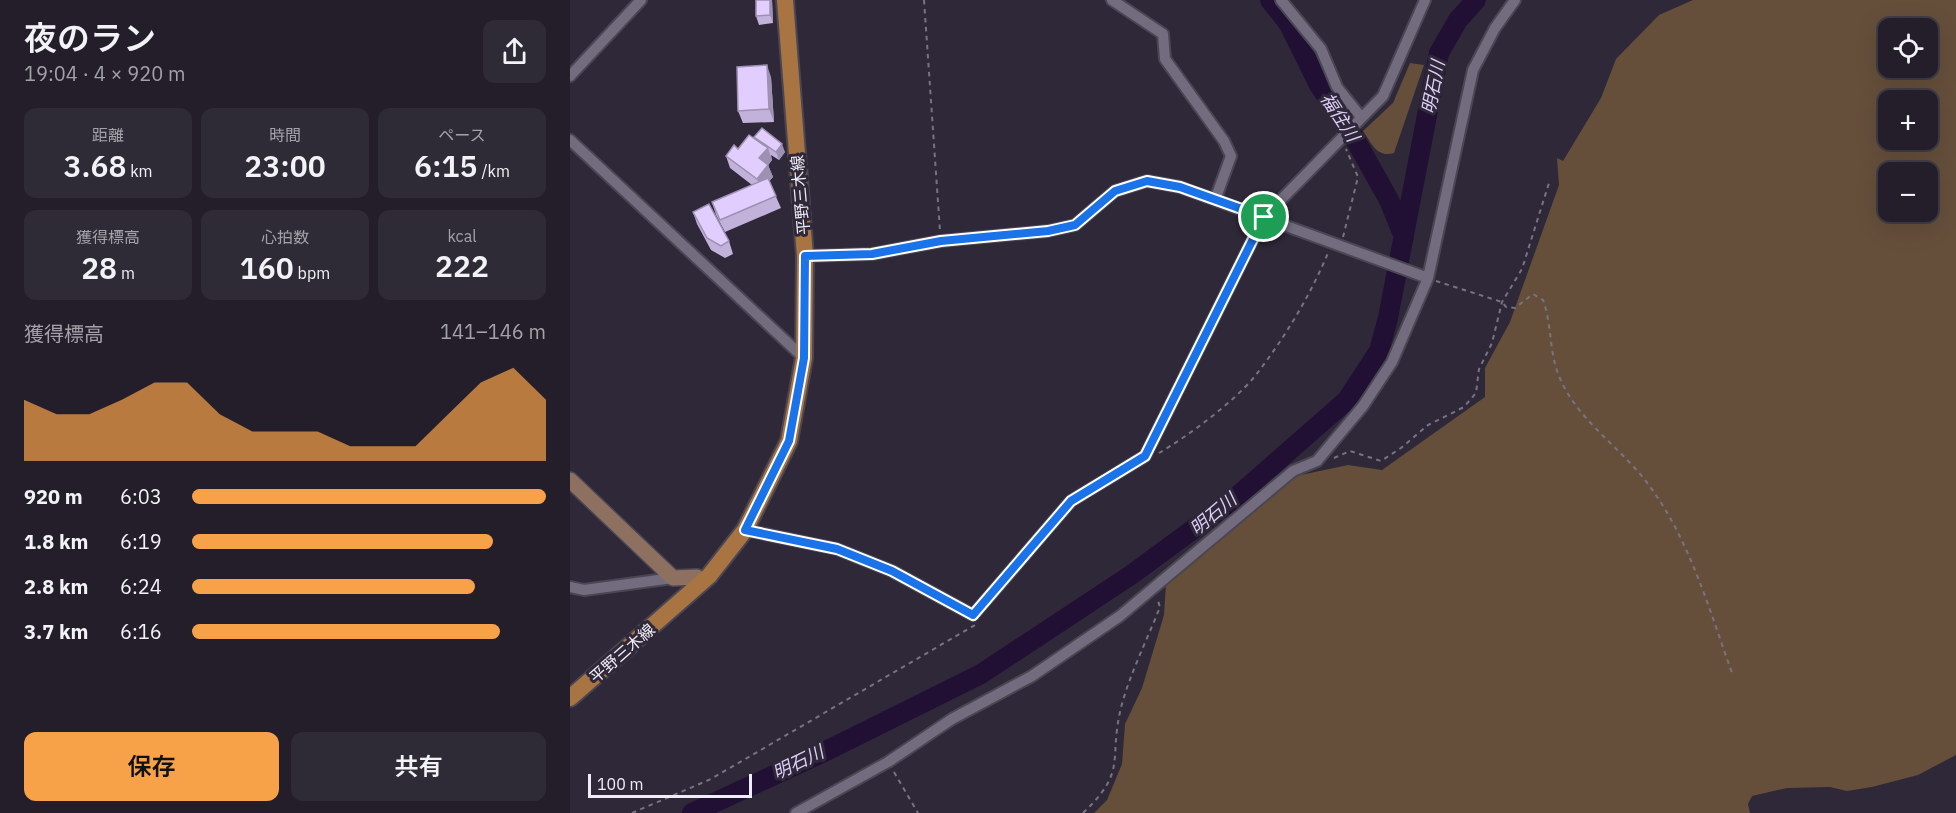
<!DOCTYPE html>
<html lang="ja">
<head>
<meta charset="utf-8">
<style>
  :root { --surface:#231e2a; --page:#2f2b36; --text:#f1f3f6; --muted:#a3a2a8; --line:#403c47; --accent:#f7a149 }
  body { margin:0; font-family:"IBM Plex Sans","Noto Sans JP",sans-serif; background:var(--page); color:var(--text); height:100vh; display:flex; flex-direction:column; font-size:22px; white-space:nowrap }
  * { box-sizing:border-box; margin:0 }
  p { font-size:20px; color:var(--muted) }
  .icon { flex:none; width:33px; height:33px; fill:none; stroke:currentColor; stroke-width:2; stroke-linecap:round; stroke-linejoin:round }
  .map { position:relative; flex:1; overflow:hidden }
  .details { display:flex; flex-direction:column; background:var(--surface); width:570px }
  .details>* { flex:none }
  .tools { position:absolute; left:1308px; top:18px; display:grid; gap:12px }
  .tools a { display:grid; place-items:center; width:60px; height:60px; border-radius:12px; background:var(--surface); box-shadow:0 6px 24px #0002,0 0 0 2px var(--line); font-size:30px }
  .scale { position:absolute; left:18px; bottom:15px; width:164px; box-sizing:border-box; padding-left:6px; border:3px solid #f1edf8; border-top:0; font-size:16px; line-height:21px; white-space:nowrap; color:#f1edf8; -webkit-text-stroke:4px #2f2838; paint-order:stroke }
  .pin { position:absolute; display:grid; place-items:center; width:51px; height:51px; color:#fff; margin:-26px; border:3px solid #fff; border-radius:50%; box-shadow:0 2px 6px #0007 }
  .round { display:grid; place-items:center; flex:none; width:63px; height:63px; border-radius:12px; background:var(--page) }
  .head { display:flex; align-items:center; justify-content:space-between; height:102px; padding:0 24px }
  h1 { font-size:33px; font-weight:600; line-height:45px }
  .figures { display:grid; grid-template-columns:repeat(3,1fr); gap:9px; height:102px; padding:6px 24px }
  .figures div { display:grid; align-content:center; border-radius:12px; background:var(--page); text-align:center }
  .figures b { font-size:30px; font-weight:600 }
  .figures small { font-size:16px; font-weight:400 }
  .figures p { font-size:16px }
  .chart { height:168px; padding:12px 24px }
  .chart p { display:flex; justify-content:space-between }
  .chart svg { width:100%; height:108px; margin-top:6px; fill:var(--accent); opacity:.7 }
  .primary-button { display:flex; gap:12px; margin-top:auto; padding:12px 24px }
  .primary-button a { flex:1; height:69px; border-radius:12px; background:var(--accent); color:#111; font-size:24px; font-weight:600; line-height:69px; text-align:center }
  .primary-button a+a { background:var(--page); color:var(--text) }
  ul { padding:0 24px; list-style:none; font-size:20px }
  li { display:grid; grid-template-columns:96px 72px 1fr; align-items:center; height:45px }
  li i { height:15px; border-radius:8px; background:var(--accent) }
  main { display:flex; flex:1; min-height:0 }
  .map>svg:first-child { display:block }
  .green { fill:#654f3b; fill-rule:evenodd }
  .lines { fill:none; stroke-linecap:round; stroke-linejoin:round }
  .river { stroke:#211034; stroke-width:20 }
  .minor-casing { stroke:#4b4653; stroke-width:14 }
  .secondary-casing { stroke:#4b4653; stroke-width:18 }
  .primary-casing { stroke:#4b4653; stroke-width:20 }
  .path { stroke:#797381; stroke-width:2; stroke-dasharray:4.5 4.5; stroke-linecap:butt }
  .minor { stroke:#736c7e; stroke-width:10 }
  .secondary { stroke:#8e7060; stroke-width:15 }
  .primary { stroke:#a87542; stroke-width:16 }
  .wall { fill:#c2b1da }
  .shaded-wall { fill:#9e90b2 }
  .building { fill:#e1cefe; stroke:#9e90b2; stroke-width:1.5 }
  .route-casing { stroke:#fff; stroke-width:12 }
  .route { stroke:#1a73e8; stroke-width:8 }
  .labels { text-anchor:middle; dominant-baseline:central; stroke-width:6; stroke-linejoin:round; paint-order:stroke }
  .street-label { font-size:16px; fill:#f1edf8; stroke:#2f2838 }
  .water-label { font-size:18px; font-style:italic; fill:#dfcef8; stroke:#2f2838 }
</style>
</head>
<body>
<main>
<section class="details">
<div class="head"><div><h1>夜のラン</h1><p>19:04 · 4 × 920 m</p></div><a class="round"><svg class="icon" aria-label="share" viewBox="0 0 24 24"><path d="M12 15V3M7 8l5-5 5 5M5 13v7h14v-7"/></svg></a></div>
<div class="figures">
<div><p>距離</p><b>3.68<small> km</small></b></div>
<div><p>時間</p><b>23:00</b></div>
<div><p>ペース</p><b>6:15<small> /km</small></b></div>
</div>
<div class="figures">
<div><p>獲得標高</p><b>28<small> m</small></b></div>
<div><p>心拍数</p><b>160<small> bpm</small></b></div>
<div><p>kcal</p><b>222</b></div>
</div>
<div class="chart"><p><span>獲得標高</span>141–146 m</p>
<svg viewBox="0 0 160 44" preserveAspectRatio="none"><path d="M0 44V19L10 25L20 25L30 19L40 12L50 12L60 25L70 32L80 32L90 32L100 38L110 38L120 38L130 25L140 12L150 6L160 19V44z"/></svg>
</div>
<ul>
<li><b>920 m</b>6:03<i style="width:100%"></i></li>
<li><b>1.8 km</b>6:19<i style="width:85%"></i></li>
<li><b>2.8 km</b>6:24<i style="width:80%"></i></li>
<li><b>3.7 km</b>6:16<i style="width:87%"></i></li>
</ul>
<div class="primary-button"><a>保存</a><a>共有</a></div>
</section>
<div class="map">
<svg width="1386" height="813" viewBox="0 0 1386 813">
  <rect width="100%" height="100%" fill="#2f2838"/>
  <!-- green -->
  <path class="green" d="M1123,0h263v755l-38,20 -46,12 -25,4 -17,-4 -43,1 -35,8 -4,8 2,9h-656l13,-13 15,-36 3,-40 17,-36 22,-73 2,-32 130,-107 52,-11 34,5 103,-73v-29l25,-46 49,-137 -2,-27 6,3 38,-63 15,-39 43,-44zM1318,28h40v40h-40zM1318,100h40v40h-40zM1318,172h40v40h-40z
    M840,63l14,2 -30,88c-17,5 -22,-9 -31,-22l30,-28z"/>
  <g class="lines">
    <!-- river -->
    <path class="river" d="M700,0l19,24 30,61 33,49 37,66 15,37
      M122,813l130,-60 159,-79 150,-99 102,-75 114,-100 32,-49 9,-33 51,-265 19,-33 18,-20"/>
    <!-- minor casing -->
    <g class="minor-casing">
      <path id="minor" d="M542,0l51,34 2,25 59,82 7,15 -16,44
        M711,0l40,49 16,38 24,30
        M0,76l71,-76
        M0,140l234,218
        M235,256l67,-2 69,-13 107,-10 27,-6 40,-34 32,-10 33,6 248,91
        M175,530l92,19 55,22 81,44 98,-114 74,-45 119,-239 119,-121 42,-96
        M0,587l14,3 89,-12
        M226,813l92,-51 64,-43 80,-43 88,-60 173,-145 24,-10 46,-55 29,-44 36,-84 45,-208 22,-42 20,-28"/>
    </g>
    <!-- secondary casing -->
    <g class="secondary-casing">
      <path id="secondary" d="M0,480l103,98 24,-1"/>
    </g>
    <!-- primary casing -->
    <g class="primary-casing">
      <path id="primary" d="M0,698l139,-122 36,-46 44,-89 15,-83 1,-102 -20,-256"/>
    </g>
    <!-- path -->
    <path class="path" d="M354,0l16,231
      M773,237l15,-60 -12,-28
      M866,281l66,21 4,5 9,1 18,-14 10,6c9,25 6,52 16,76 16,40 54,66 81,98 47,56 68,132 92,199
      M589,453c29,-17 75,-51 96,-77 29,-37 55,-80 73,-123
      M764,458l16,-7 31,10 20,-13 27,-23 36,-18 12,-14 3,-24 13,-26 10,-41 20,-33 27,-86
      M324,772l24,41
      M62,813l79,-34 264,-154
      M513,813c44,-42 26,-51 37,-101 7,-32 27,-72 40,-105l-3,-9"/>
    <!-- minor -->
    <use href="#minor" class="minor"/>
    <!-- secondary -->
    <use href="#secondary" class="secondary"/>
    <!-- primary -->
    <use href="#primary" class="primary"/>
  </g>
  <!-- wall -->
  <path class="wall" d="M202,0l1,23 -14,2 -3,-9z
    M201,77l3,45 -31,1 -5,-12z
    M185,139l30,13 -6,8 -8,-5 1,5 -4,5 5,12 -4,4 12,27 -56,24 -9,-17 -4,-13 40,-17 -22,-17 -4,-12z
    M123,212l36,29 4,13 -8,4 -14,-8 -14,-26z"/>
  <!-- shaded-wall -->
  <path class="shaded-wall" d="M200,0h2l1,23 -3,-8z
    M197,65l4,12 3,45 -5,-13z
    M212,144l3,8 -6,8 -3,-8z
    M198,148l4,12 -8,11 -5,-13z
    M198,165l5,12 -12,14 -4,-12z"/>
  <!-- building -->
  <path class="building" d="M186,0h14v15l-14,1z
    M197,65l2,44 -31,2 -1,-44z
    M192,128l20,16 -6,8 -22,-15z
    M179,135l19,13 -9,10 9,7 -11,14 -31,-23 8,-11 4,4z
    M198,178l8,18 -56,24 -8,-18z
    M139,204l20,37 -8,5 -14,-8 -14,-26z"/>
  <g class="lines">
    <!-- route casing -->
    <g class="route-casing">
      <path id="route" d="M577,181l33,6 84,30 -119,239 -74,45 -98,114 -81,-44 -55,-22 -92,-19 44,-89 15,-83 1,-102 67,-2 69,-13 107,-10 27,-6 40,-34z"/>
    </g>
    <!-- route -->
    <use href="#route" class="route"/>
  </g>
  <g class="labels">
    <!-- street labels -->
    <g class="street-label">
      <text transform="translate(230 195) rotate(-95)">平野三木線</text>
      <text transform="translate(52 653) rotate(-41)">平野三木線</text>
    </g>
    <!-- water labels -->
    <g class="water-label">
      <text transform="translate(863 87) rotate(-79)">明石川</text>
      <text transform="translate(770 117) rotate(57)">福住川</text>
      <text transform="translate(643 514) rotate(-40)">明石川</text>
      <text transform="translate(228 762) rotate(-26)">明石川</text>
    </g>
  </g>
</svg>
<div class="tools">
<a><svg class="icon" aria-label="locate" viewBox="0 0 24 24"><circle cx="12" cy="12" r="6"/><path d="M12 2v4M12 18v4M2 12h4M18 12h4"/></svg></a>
<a>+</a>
<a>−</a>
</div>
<div class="scale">100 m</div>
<div class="pin" style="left:694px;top:217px;background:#1e9e55"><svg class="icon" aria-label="arrive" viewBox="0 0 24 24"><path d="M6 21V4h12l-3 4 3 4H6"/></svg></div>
</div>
</main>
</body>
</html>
